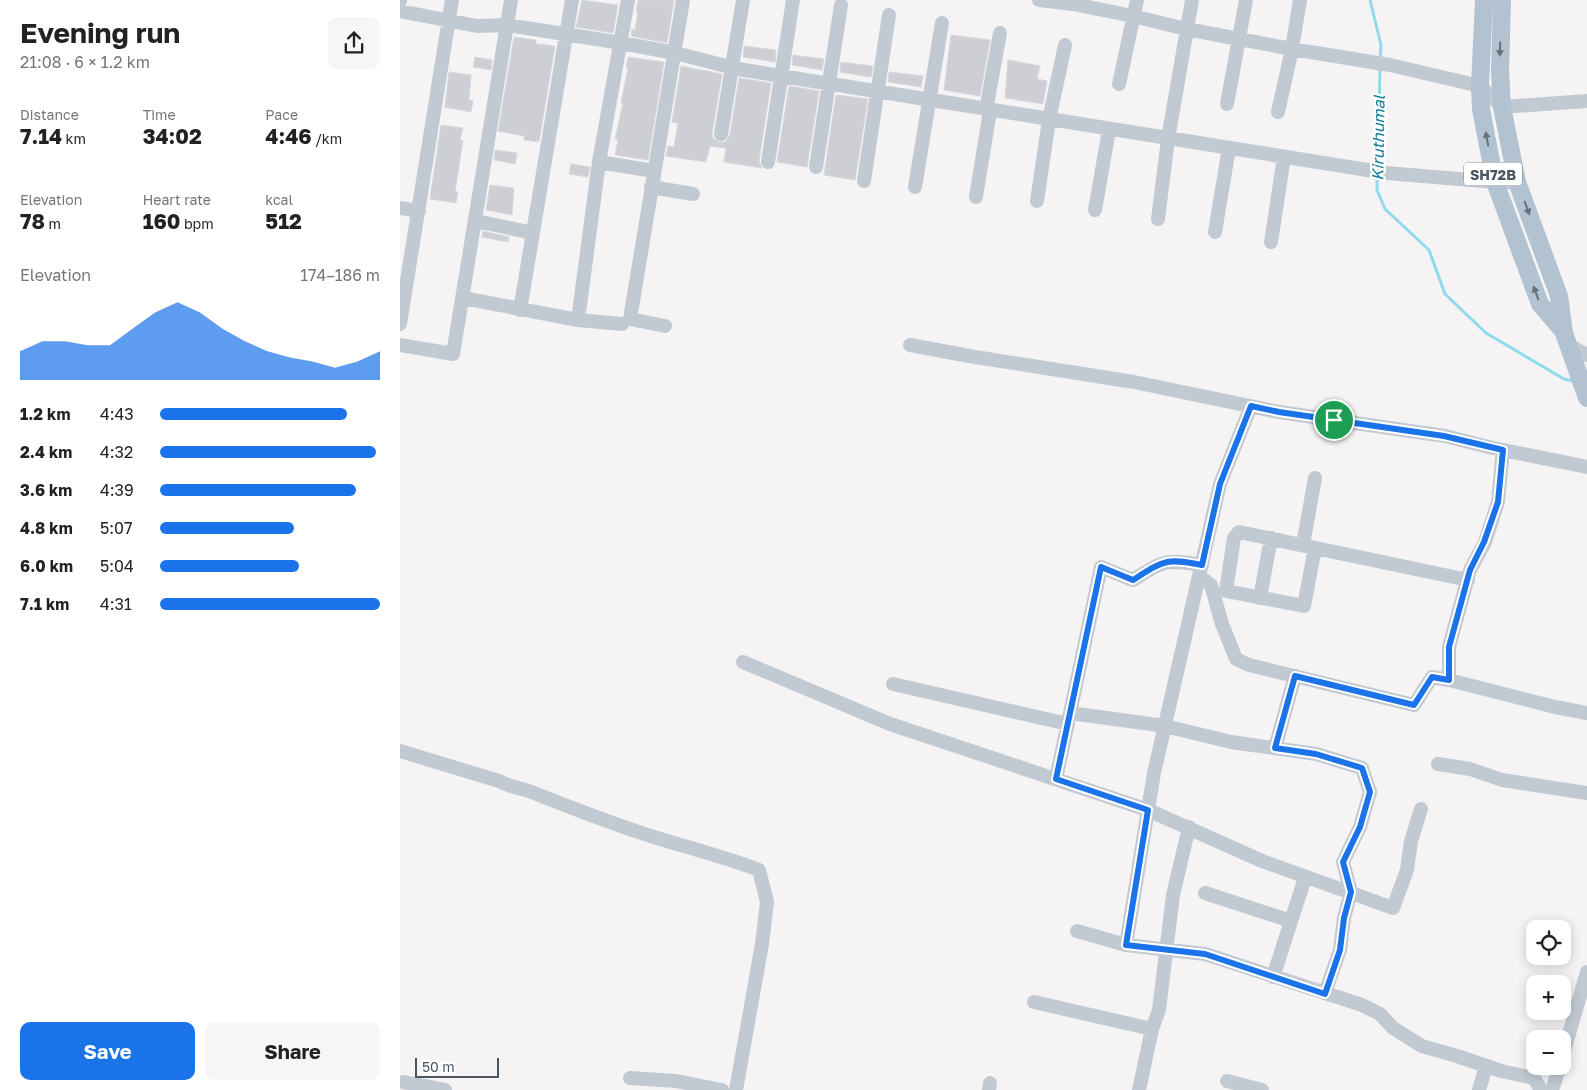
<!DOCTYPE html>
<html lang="en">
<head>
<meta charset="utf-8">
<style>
  :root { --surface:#fff; --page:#f6f6f6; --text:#222; --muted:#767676; --accent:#1a73e8 }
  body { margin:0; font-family:"Golos Text",sans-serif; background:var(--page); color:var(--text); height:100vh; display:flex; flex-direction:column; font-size:19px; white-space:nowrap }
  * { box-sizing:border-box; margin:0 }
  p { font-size:16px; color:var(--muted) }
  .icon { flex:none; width:28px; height:28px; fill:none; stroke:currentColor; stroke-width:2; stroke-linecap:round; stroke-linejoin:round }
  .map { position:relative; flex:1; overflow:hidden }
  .side { display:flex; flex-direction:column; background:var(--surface); width:400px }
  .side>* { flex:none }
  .buttons { position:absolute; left:1126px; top:920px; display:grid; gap:10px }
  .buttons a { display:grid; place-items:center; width:45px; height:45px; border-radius:10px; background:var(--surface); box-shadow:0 2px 12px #0003; font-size:25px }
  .scale { position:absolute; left:15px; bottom:12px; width:84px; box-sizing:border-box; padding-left:5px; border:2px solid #4a5661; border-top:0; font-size:14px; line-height:18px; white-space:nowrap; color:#4a5661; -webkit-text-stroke:4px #fff; paint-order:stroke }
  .pin { position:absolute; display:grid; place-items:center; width:42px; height:42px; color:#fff; margin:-21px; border:2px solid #fff; border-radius:50%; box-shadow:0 1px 5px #0007 }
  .round { display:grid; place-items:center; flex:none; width:52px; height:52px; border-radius:10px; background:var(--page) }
  .headline { display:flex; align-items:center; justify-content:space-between; height:85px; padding:0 20px }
  h1 { font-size:28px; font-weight:700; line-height:38px }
  .figures { display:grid; grid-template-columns:repeat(3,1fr); gap:8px; height:85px; padding:5px 20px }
  .figures div { display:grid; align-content:center }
  .figures b { font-size:21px; font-weight:700 }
  .figures small { font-size:14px; font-weight:400 }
  .figures p { font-size:14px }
  .chart { height:140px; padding:10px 20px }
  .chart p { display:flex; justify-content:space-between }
  .chart svg { width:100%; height:90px; margin-top:5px; fill:var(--accent); opacity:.7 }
  .action { display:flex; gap:10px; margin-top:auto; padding:10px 20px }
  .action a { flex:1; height:58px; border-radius:10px; background:var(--accent); color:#fff; font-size:20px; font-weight:700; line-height:58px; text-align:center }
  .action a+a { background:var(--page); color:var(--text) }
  ul { padding:0 20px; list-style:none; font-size:16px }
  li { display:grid; grid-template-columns:80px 60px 1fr; align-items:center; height:38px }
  li i { height:12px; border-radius:6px; background:var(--accent) }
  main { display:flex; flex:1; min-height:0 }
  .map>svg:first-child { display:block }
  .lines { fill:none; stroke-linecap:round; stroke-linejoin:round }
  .stream { stroke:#90daee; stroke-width:3 }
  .building { fill:#cdcfd5; stroke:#d7d9de }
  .minor { stroke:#c1cad2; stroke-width:14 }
  .major { stroke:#b3c2d1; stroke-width:18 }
  .oneway { fill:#64717d }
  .route-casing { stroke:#fff; stroke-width:10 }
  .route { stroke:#1a73e8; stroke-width:6 }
  .labels { text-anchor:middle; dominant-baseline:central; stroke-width:4.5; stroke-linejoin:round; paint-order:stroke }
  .shield { fill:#fff; stroke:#808990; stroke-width:1 }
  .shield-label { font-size:14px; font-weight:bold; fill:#4a5661 }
  .water-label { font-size:16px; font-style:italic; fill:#0c7c9b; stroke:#fff }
</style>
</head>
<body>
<main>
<section class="side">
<div class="headline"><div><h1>Evening run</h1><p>21:08 · 6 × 1.2 km</p></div><a class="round"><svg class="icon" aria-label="share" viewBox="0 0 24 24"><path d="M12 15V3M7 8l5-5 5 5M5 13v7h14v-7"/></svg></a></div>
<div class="figures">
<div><p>Distance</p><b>7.14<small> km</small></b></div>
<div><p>Time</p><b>34:02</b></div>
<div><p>Pace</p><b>4:46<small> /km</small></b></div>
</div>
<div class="figures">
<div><p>Elevation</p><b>78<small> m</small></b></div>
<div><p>Heart rate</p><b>160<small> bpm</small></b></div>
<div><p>kcal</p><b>512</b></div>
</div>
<div class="chart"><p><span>Elevation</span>174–186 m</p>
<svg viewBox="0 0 160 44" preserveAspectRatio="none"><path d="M0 44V30L10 25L20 25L30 27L40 27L50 19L60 11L70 6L80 11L90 19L100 25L110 30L120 33L130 35L140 38L150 35L160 30V44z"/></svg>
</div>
<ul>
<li><b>1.2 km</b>4:43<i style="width:85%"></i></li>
<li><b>2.4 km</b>4:32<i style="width:98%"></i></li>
<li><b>3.6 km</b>4:39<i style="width:89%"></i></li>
<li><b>4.8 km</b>5:07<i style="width:61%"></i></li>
<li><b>6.0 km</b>5:04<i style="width:63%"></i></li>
<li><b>7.1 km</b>4:31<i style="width:100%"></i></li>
</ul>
<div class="action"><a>Save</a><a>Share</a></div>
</section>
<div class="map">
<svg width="1187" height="1090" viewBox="0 0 1187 1090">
  <rect width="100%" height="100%" fill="#f5f3f3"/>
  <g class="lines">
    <!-- stream -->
    <path class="stream" d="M970,0l11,45 -1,15
      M978,167l2,-101
      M977,176v14l8,19 44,41 16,44 41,39 78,46 10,2"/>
  </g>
  <!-- building -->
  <path class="building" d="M182,0l36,5 -5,28 -37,-6z
    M238,0h36l-7,43 -36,-7 1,-7 3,1 3,-18h-2z
    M551,35l39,5 -10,56 -36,-6z
    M114,37l22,3v4l19,2 -16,96 -15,-2v-4l-26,-5z
    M344,46l32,4 -1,12 -32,-5z
    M393,55l31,4 -2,11 -30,-5z
    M75,57l17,3 -1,10 -18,-3z
    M228,57l36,5 -16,98 -33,-5 3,-15 -3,-1 8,-36h-2l7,-35 -2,-1z
    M608,60l32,6 -3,13 10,2 -4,23 -38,-6z
    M441,62l32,4 -2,11 -31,-5z
    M281,66l41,8 -10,59 1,5 6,4h6l5,-7 9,-57 32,5 -12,78 3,7 -38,-6 2,-14 -16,-2 -4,16 -40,-6 2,-10 6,1 4,-24 -6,-1z
    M49,72l22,3 -2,25 4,1 -2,11 -26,-5z
    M489,72l34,4 -2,11 -33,-5z
    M389,86l30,5 -12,76 -30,-5z
    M436,95l32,4 -13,81 -31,-5z
    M41,125l22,3 -3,12h3l-8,52h3l-2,11 -26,-4z
    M95,150l22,3 -2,11 -21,-4z
    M171,164l19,3 -2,10 -19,-3z
    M90,185l24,3 -2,27 -26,-5z
    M83,231l26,6 -1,5 -26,-5z"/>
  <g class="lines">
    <!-- minor -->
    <path class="minor" d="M639,0l34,4 60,12 53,13 106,20 98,16 90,21 22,21 85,-6
      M0,1v-1
      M0,11l77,15 30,-1 114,18 54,10 63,16 648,104 109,9h22
      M719,84l18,-84
      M827,104l19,-104
      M586,110l14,-77
      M878,112l14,-63 8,-49
      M321,134l22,-134
      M199,162l55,9
      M368,162l25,-162
      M416,167l25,-162
      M464,181l25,-166
      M251,187l42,7
      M515,187l27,-164
      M576,197l14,-86
      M637,201l12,-81 16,-75
      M0,208l19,3
      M695,210l14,-80
      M758,219l10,-80 24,-139
      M76,221l57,12
      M815,232l14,-84
      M871,242l13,-85
      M63,298l115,22 44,4
      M120,310l52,-310
      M178,320l21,-158 29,-162
      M0,324l52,-324
      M265,326l-35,-7 53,-319
      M0,345l53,9 58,-354
      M510,345l65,12 159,25 145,30 166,24 48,12 94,19
      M1168,345l19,10
      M1103,450l-5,52 -13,40 -15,28 -21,77v33l106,27 32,6
      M903,545l12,-67
      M915,548l-11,58 -78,-15 8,-53 5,-6 229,48
      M799,576l12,9 11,39 14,35 13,6 165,40 18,-28 17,3
      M860,598l11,-60
      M343,662l147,62 258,86 114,51 131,47 14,-38 4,-29 10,-32
      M493,684l175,40
      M670,713l95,13 66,16 85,12 46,14 8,24 -10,35 -17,35 8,30 -7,26 -4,32 -15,43
      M875,748l20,-72
      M0,751l99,30c13,7 27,8 40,14 38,15 76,30 115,42 35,11 71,20 105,33l8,32 -5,42 -26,146
      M1038,764l32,5 32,11 85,13
      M656,779l45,-212 32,13c31,-20 33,-21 69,-15
      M805,893l86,28
      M677,931l49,14 79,9 157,51 18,9 13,14 29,18 35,10 44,15 33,7 7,12
      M726,945l28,-172 66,-289 31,-78
      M873,977l32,-99
      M634,1002l118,27
      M1162,1058l25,-86
      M230,1078l46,3 46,9
      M827,1081l35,9
      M3,1082l42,8
      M589,1090l1,-7
      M739,1090l13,-61 7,-19 14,-115 16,-68
      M1079,1090l7,-24
      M1152,1090l8,-24"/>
    <!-- major -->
    <path class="major" d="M1084,0l-4,86 1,23 14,73 45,122 24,28
      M1102,0l-2,71 2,36 15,75 42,114 5,37 23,65"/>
  </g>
  <!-- one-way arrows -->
  <defs><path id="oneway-solid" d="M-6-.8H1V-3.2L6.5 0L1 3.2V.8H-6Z" transform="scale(1.25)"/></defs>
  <g class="oneway">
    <use href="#oneway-solid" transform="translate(1100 49) rotate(92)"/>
    <use href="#oneway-solid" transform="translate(1087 139) rotate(-100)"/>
    <use href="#oneway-solid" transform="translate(1127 208) rotate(70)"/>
    <use href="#oneway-solid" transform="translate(1136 293) rotate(-110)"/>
  </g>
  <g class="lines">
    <!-- route casing -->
    <g class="route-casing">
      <path id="route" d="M851,406l28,6 165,24 59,14 -5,52 -14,40 -14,28 -21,77v33l-17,-3 -18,28 -119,-29 -20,72 41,6 46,14 8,24 -10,35 -17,35 8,30 -7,26 -4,32 -15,44 -120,-40 -79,-9 22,-135 -92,-31 45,-212 32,13c31,-20 33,-22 69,-15l18,-81z"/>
    </g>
    <!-- route -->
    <use href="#route" class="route"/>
  </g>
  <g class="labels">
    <!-- shield labels -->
    <rect class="shield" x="1064" y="162.5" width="58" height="23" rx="4"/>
    <g class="shield-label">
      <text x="1093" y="174">SH72B</text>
    </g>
    <!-- water labels -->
    <g class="water-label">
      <text transform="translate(978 138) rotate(-89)">Kiruthumal</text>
    </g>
  </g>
</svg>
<div class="buttons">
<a><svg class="icon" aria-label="locate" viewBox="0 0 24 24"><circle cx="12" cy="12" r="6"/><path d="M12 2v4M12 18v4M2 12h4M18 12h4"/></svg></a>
<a>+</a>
<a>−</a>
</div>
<div class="scale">50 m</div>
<div class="pin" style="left:934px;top:420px;background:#1e9e55"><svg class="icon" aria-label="arrive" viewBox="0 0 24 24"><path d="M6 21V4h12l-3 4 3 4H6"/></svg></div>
</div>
</main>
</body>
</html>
